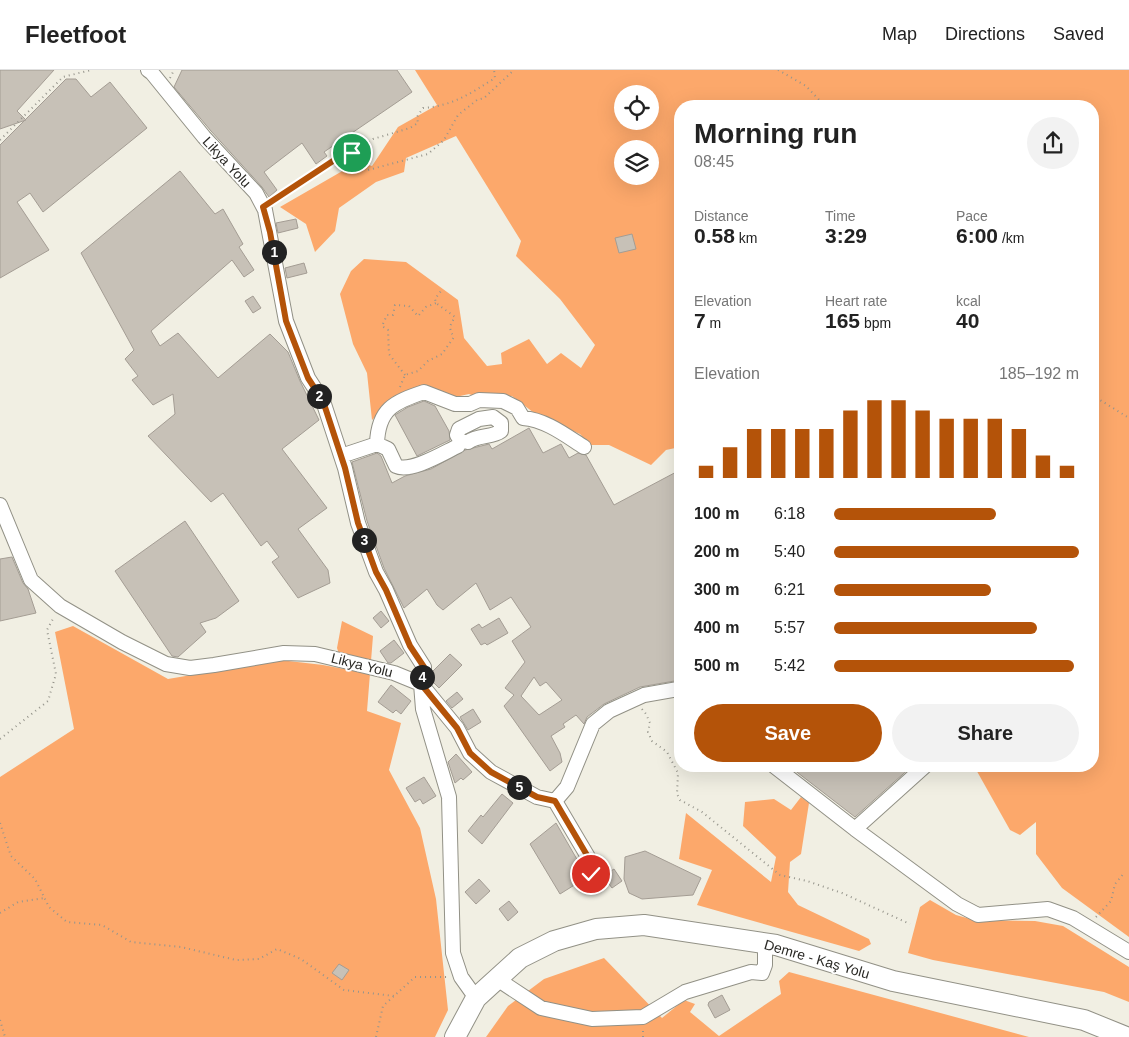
<!DOCTYPE html>
<html lang="en">
<head>
<meta charset="utf-8">
<style>
  :root { --surface:#fff; --page:#f2f2f2; --text:#222; --muted:#767676; --line:#e0e0e0; --accent:#b45309 }
  body { margin:0; font-family:Helvetica,sans-serif; background:var(--page); color:var(--text); height:100vh; display:flex; flex-direction:column; font-size:19px; white-space:nowrap }
  * { box-sizing:border-box; margin:0 }
  p { font-size:16px; color:var(--muted) }
  .icon { flex:none; width:28px; height:28px; fill:none; stroke:currentColor; stroke-width:2; stroke-linecap:round; stroke-linejoin:round }
  .map { position:relative; flex:1; overflow:hidden }
  .details { position:absolute; left:674px; top:30px; width:425px; height:672px; display:flex; flex-direction:column; background:var(--surface); border-radius:20px; box-shadow:0 5px 20px #0002 }
  .details>* { flex:none }
  .controls { position:absolute; left:614px; top:15px; display:grid; gap:10px }
  .controls a { display:grid; place-items:center; width:45px; height:45px; border-radius:50%; background:var(--surface); box-shadow:0 5px 20px #0002; font-size:25px }
  .pin { position:absolute; display:grid; place-items:center; width:42px; height:42px; color:#fff; margin:-21px; border:2px solid #fff; border-radius:50%; box-shadow:0 1px 5px #0007 }
  .km { position:absolute; width:25px; height:25px; margin:-12px; border-radius:50%; background:#222; color:#fff; font-size:14px; line-height:25px; text-align:center }
  .round { display:grid; place-items:center; flex:none; width:52px; height:52px; border-radius:26px; background:var(--page) }
  .overview { display:flex; align-items:center; justify-content:space-between; height:85px; padding:0 20px }
  h1 { font-size:28px; font-weight:800; line-height:38px }
  .metrics { display:grid; grid-template-columns:repeat(3,1fr); gap:8px; height:85px; padding:5px 20px }
  .metrics div { display:grid; align-content:center }
  .metrics b { font-size:21px; font-weight:800 }
  .metrics small { font-size:14px; font-weight:400 }
  .metrics p { font-size:14px }
  .chart { height:140px; padding:10px 20px }
  .chart p { display:flex; justify-content:space-between }
  .chart svg { width:100%; height:90px; margin-top:5px; stroke:var(--accent); stroke-width:6 }
  .cta { display:flex; gap:10px; margin-top:auto; padding:10px 20px }
  .cta a { flex:1; height:58px; border-radius:30px; background:var(--accent); color:#fff; font-size:20px; font-weight:800; line-height:58px; text-align:center }
  .cta a+a { background:var(--page); color:var(--text) }
  ul { padding:0 20px; list-style:none; font-size:16px }
  li { display:grid; grid-template-columns:80px 60px 1fr; align-items:center; height:38px }
  li i { height:12px; border-radius:6px; background:var(--accent) }
  header { display:flex; align-items:center; gap:30px; box-sizing:border-box; height:70px; padding:0 25px; background:var(--surface); border-bottom:1px solid var(--line) }
  header strong { font-size:24px }
  nav { display:flex; gap:28px; margin-inline-start:auto; font-size:18px }
  .map>svg:first-child { display:block }
  .forest { fill:#fca86b; fill-rule:evenodd }
  .building { fill:#c7c1b7; stroke:#a49d94; fill-rule:evenodd }
  .lines { fill:none; stroke-linecap:round; stroke-linejoin:round }
  .minor-casing { stroke:#929186; stroke-width:16 }
  .highway-casing { stroke:#929186; stroke-width:22 }
  .path { stroke:#96958c; stroke-width:2; stroke-dasharray:1 4; stroke-linecap:butt }
  .minor { stroke:#fff; stroke-width:14 }
  .highway { stroke:#fff; stroke-width:20 }
  .route-casing { stroke:#fff; stroke-width:10 }
  .route { stroke:#b45309; stroke-width:6 }
  .labels { text-anchor:middle; dominant-baseline:central; stroke-width:4; stroke-linejoin:round; paint-order:stroke }
  .street-label { font-size:14px; fill:#2b2a26; stroke:#fff }
</style>
</head>
<body>
<header>
<strong>Fleetfoot</strong>
<nav><a>Map</a><a>Directions</a><a>Saved</a></nav>
</header>
<div class="map">
<svg width="1129" height="967" viewBox="0 0 1129 967">
  <rect width="100%" height="100%" fill="#f1efe3"/>
  <!-- forest -->
  <path class="forest" d="M415,0h714v867l-67,-49 -26,-34v-32l-16,13 -10,-5 -36,-64h118v-660h-412v341l-14,3 -15,15 -42,-20h-19l-10,-11 -42,-18 -26,-20 -33,2 -10,-4 -18,4c-4,-2 -9,-7 -13,-8 -23,-7 -50,15 -66,30l-5,-47 -14,-29 -13,-50 11,-23 13,-12 42,3 52,38 6,38 23,28 15,-2 -1,-11 28,-14 18,25 14,-11 20,15 14,-23 -35,-46 -44,-43 5,-15 -65,-105 -50,22 -2,14 -28,10 -37,26 -4,23 -20,21 -9,-28 -26,-17 78,-45 14,4 26,-39 39,-22zM622,24h28v27h-28zM622,79h28v27h-28z
    M342,551l31,15 -6,75 34,12 -12,47 31,58 16,71 12,111 -13,27h-435v-260l74,-48 -19,-97 18,-6 95,53 112,-19 43,5 21,4 -7,-21z
    M801,727l8,6 -8,51 -11,8 -2,30 10,13 71,34 2,5 -12,7 -162,-46 15,-35 -33,-11 7,-46 85,69 5,-25 -33,-31 2,-24 29,-3 17,11z
    M930,830l26,15 18,5 61,1 28,5 66,41v35l-25,-10 -171,-32 -25,-7 12,-46z
    M604,888l58,60 22,-18 11,4 -5,8 29,24 62,-42 -2,-13 10,-9 240,65h-543l22,-31 36,-27z"/>
  <!-- building -->
  <path class="building" d="M0,0h54l-37,41 9,9 -26,9z
    M182,0h215l15,22 -88,60 3,4 -11,8 -14,-21 -38,29 13,18 -8,7 -7,-10 -51,-56 -37,-44z
    M66,9h10l15,18 19,-15 37,46 -104,84 -13,-19 -13,9 32,48 -49,28v-133z
    M180,101l35,43 8,-5 20,35 -4,3 15,23 -10,7 -12,-17 -81,71 9,15 18,-13 40,45 52,-44 18,18 12,29 19,39 -37,29 45,59 -29,21 30,41 2,13 -32,15 -26,-36 7,-5 -12,-16 -6,5 -38,-53 -12,9 -63,-66 27,-22 -2,-20 -20,11 -21,-25 6,-4 -13,-17 9,-9 -53,-97z
    M296,149l2,9 -20,5 -2,-10z
    M632,164l4,15 -17,4 -4,-15z
    M304,193l3,10 -20,5 -2,-10z
    M253,226l8,12 -8,5 -8,-12z
    M424,331l11,5 14,25 1,9 -33,16 -22,-41 13,-8z
    M529,358l14,25 18,-9 8,14 9,-5 8,2 28,50 66,-35v210l-40,7 -36,17 -17,13 -3,7 -8,-9 -13,9 2,3 -14,9 9,17 2,9 -12,9 -46,-65 10,-11 -9,-7 20,-26 -13,-21 19,-14 -20,-30 -21,13 -14,-27 -33,27 -6,-5 -10,-16 -23,19 -20,-40 -17,-47 -15,-59 25,-9 4,3 11,27 13,-7 26,-7 34,-19 24,-6 3,5zM534,607l6,9 6,-4 16,18 -23,15 -18,-19z
    M185,451l54,80 -23,17 -16,5 6,9 -28,25 -6,-1 -57,-85z
    M12,487l11,26 5,6 8,24 -36,8v-62z
    M381,541l8,10 -8,7 -8,-10z
    M499,548l9,15 -21,12 -2,-2 -4,2 -10,-16 8,-5 3,4z
    M394,570l10,13 -13,10h-3l-8,-12z
    M450,584l12,11 -23,23 -8,-8 1,-8z
    M391,615l20,16 -10,13 -5,-4 -3,3 -15,-11z
    M457,622l6,7 -11,9 -6,-7z
    M473,639l8,13 -13,8 -8,-13z
    M456,684l16,18 -9,8 -2,-2 -6,5 -7,-21z
    M789,696h123l-57,51z
    M424,707l12,19 -13,8 -3,-5 -5,3 -9,-14z
    M502,724l11,9 -31,41 -14,-13 13,-16 2,2z
    M556,753l26,45 2,11 -24,15 -30,-50z
    M645,781l56,27 -8,17 -51,4 -13,-6 -5,-14 1,-22z
    M614,799l8,12 -10,7 -9,-12z
    M479,809l11,12 -14,13 -11,-12z
    M509,831l9,11 -10,9 -9,-12z
    M339,894l10,6 -7,10 -10,-7z
    M722,925l8,15 -15,8 -7,-13 1,-3z"/>
  <g class="lines">
    <!-- minor casing -->
    <g class="minor-casing">
      <path id="minor" d="M148,0l4,3 52,64 52,56 9,17 21,111 22,57 15,23 22,67 13,55 18,49 10,18 24,55 14,22 -3,17 2,25 26,88 4,156 8,24 15,21
        M377,374c1,-35 17,-42 47,-52l31,12h15l9,-4 24,1 14,7 6,10c23,2 42,17 61,29
        M341,386l36,-12 11,5 8,17c15,7 47,-13 62,-20l2,-6 -3,-5 2,-6 20,-10 14,-2 8,6v8c-9,7 -22,3 -33,11l-8,-2
        M0,435l31,75 29,26 62,36 44,22 24,4 24,-3 70,-12 31,1 79,19 27,11 36,44 13,25 21,19 46,25 18,4 12,-14 26,-63 16,-13 35,-16 34,-6 2,2
        M774,696l81,63 102,75 21,11 70,-6 25,9 56,34
        M555,731l36,61v12
        M855,759l70,-63
        M497,909l44,29 51,11 51,-2 42,-25 66,-20 11,1 3,-8v-22"/>
    </g>
    <!-- highway casing -->
    <g class="highway-casing">
      <path id="highway" d="M455,967l21,-39 44,-40 34,-17 42,-12 48,-4 132,20 117,36 191,39 42,17"/>
    </g>
    <!-- path -->
    <path class="path" d="M778,0l28,16 19,20
      M170,8l4,-8
      M0,70l63,-63 28,-7
      M352,83l21,-14 37,-11 8,-5 -1,-6 6,-9c30,-2 48,-15 72,-30l-1,-8
      M274,130l65,-43 13,-4 16,17 60,-16 16,-14 14,-25 19,-15 7,-2 30,-28
      M405,305l-16,-21 -1,-24 -6,-4 5,-11h6l2,-10 14,1 9,10 8,-9 10,-4
      M400,317l5,-12 13,-4 10,-10 14,-7 12,-17c-6,-9 -4,-12 1,-20l-19,-14 -1,-4 6,-8
      M1092,325l37,23
      M642,639l4,5 4,9 -2,9 4,9 15,11 11,21 -1,21 3,6 22,12 78,63 27,6 35,12 68,31
      M0,669l48,-38 8,-27 -9,-44 7,-13
      M0,753l11,33 24,23 14,28 18,15 35,3 29,17 50,5 55,13 23,-1 18,-10 24,10 43,31 50,6
      M0,843l18,-11 27,-4
      M1096,847l15,-16 4,-17 9,-11
      M0,950l5,17
      M376,967l7,-31 32,-29h34
      M643,967v-8"/>
    <!-- minor -->
    <use href="#minor" class="minor"/>
    <!-- highway -->
    <use href="#highway" class="highway"/>
  </g>
  <g class="lines">
    <!-- route casing -->
    <g class="route-casing">
      <path id="route" d="M352,83l-13,4 -76,50 7,25 16,89 22,57 15,23 22,67 13,55 18,49 10,18 24,56 14,21 -3,17 36,44 13,25 21,19 46,25 18,4 36,61v12"/>
    </g>
    <!-- route -->
    <use href="#route" class="route"/>
  </g>
  <g class="labels">
    <!-- street labels -->
    <g class="street-label">
      <text transform="translate(227 92) rotate(47)">Likya Yolu</text>
      <text transform="translate(362 595) rotate(14)">Likya Yolu</text>
      <text transform="translate(817 889) rotate(16)">Demre - Kaş Yolu</text>
    </g>
  </g>
</svg>
<div class="controls">
<a><svg class="icon" aria-label="locate" viewBox="0 0 24 24"><circle cx="12" cy="12" r="6"/><path d="M12 2v4M12 18v4M2 12h4M18 12h4"/></svg></a>
<a><svg class="icon" aria-label="layers" viewBox="0 0 24 24"><path d="M12 4l9 5-9 5-9-5zM3 14l9 5 9-5"/></svg></a>
</div>
<div class="pin" style="left:352px;top:83px;background:#1e9e55"><svg class="icon" aria-label="arrive" viewBox="0 0 24 24"><path d="M6 21V4h12l-3 4 3 4H6"/></svg></div>
<div class="pin" style="left:591px;top:804px;background:#d93025"><svg class="icon" aria-label="check" viewBox="0 0 24 24"><path d="M5 12l5 5 9-10"/></svg></div>
<b class="km" style="left:274px;top:182px">1</b>
<b class="km" style="left:319px;top:326px">2</b>
<b class="km" style="left:364px;top:470px">3</b>
<b class="km" style="left:422px;top:607px">4</b>
<b class="km" style="left:519px;top:717px">5</b>
<section class="details">
<div class="overview"><div><h1>Morning run</h1><p>08:45</p></div><a class="round"><svg class="icon" aria-label="share" viewBox="0 0 24 24"><path d="M12 15V3M7 8l5-5 5 5M5 13v7h14v-7"/></svg></a></div>
<div class="metrics">
<div><p>Distance</p><b>0.58<small> km</small></b></div>
<div><p>Time</p><b>3:29</b></div>
<div><p>Pace</p><b>6:00<small> /km</small></b></div>
</div>
<div class="metrics">
<div><p>Elevation</p><b>7<small> m</small></b></div>
<div><p>Heart rate</p><b>165<small> bpm</small></b></div>
<div><p>kcal</p><b>40</b></div>
</div>
<div class="chart"><p><span>Elevation</span>185–192 m</p>
<svg viewBox="0 0 160 44" preserveAspectRatio="none"><path d="M5 44V38M15 44V29M25 44V20M35 44V20M45 44V20M55 44V20M65 44V11M75 44V6M85 44V6M95 44V11M105 44V15M115 44V15M125 44V15M135 44V20M145 44V33M155 44V38"/></svg>
</div>
<ul>
<li><b>100 m</b>6:18<i style="width:66%"></i></li>
<li><b>200 m</b>5:40<i style="width:100%"></i></li>
<li><b>300 m</b>6:21<i style="width:64%"></i></li>
<li><b>400 m</b>5:57<i style="width:83%"></i></li>
<li><b>500 m</b>5:42<i style="width:98%"></i></li>
</ul>
<div class="cta"><a>Save</a><a>Share</a></div>
</section>
</div>
</body>
</html>
